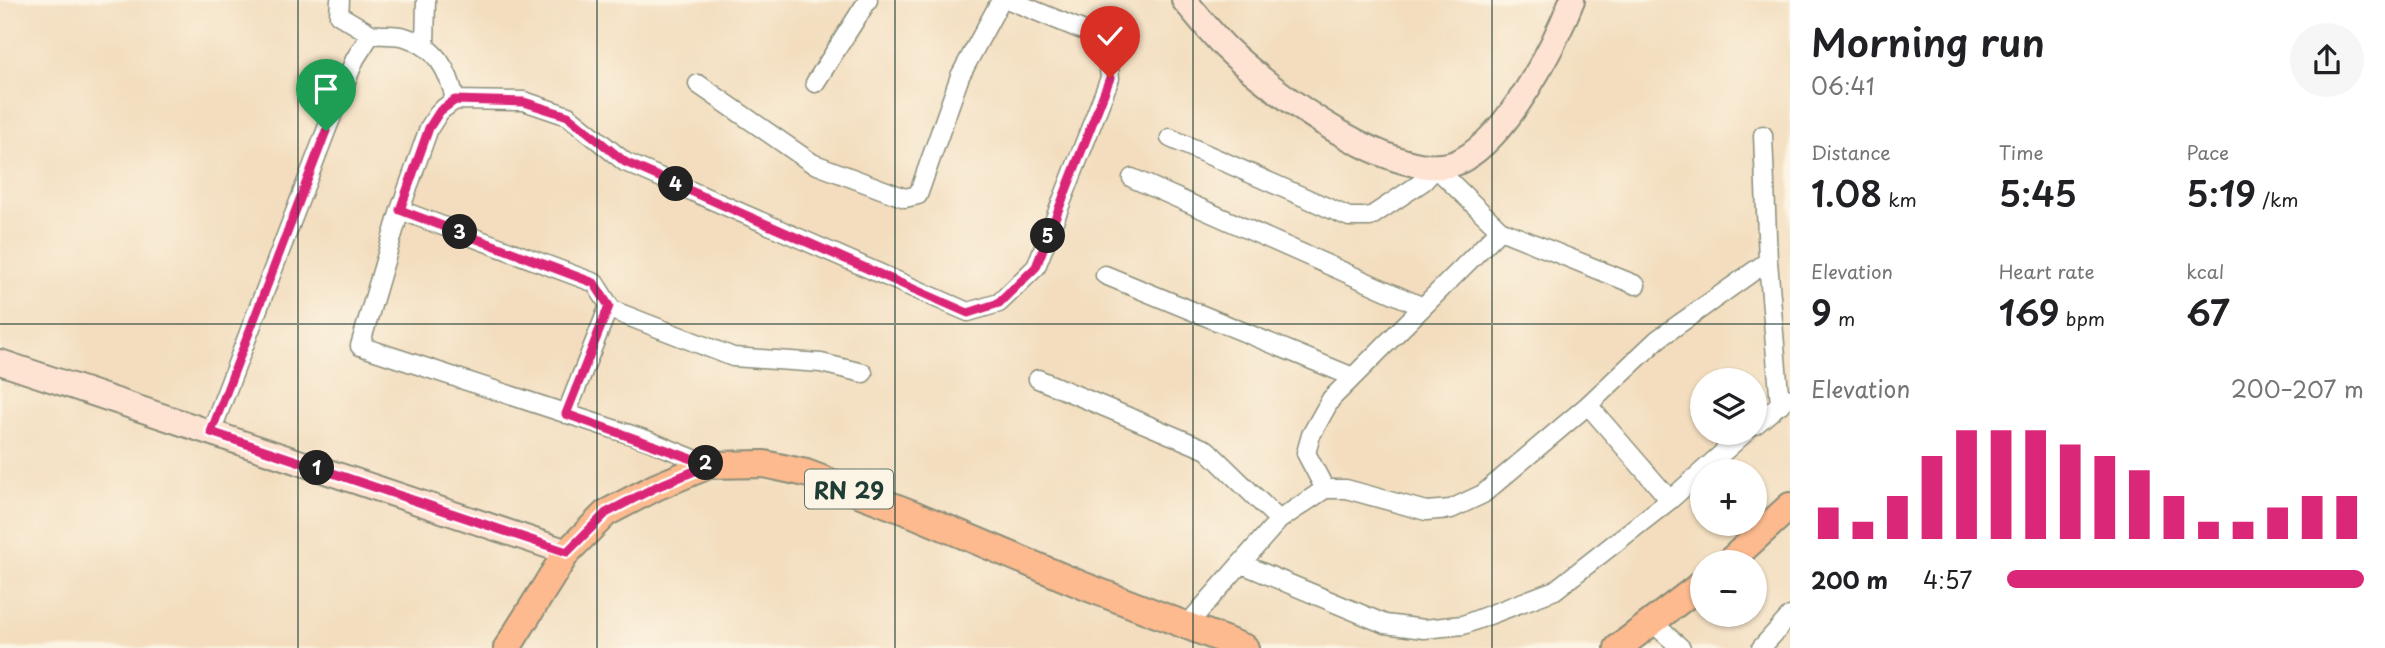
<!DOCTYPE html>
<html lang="en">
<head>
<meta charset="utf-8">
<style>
  :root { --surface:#fff; --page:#f6f6f6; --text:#202124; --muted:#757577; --accent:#db2777 }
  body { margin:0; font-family:"Playpen Sans",sans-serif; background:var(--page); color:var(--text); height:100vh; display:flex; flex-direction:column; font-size:26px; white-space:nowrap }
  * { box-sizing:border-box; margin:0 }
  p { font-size:23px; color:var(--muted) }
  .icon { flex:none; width:38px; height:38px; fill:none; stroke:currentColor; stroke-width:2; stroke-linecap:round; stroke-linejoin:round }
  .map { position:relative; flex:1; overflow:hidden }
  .details { display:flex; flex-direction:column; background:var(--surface); width:595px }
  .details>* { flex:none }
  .fabs { position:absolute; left:1690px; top:368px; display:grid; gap:14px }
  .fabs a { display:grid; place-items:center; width:77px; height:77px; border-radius:50%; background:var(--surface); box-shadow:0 2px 5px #0004; font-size:35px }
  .pin { position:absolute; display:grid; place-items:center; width:60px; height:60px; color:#fff; margin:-72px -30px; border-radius:50% 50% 50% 0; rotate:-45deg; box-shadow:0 0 7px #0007 }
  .pin .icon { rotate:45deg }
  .km { position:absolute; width:35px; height:35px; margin:-18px; border-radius:50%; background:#222; color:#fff; font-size:19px; line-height:35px; text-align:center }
  .round { display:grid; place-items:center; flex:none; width:74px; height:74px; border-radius:37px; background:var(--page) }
  .summary { display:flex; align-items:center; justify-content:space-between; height:119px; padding:0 21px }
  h1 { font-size:38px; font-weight:600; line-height:52px }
  .stats { display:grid; grid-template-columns:repeat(3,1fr); gap:10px; height:119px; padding:7px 21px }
  .stats div { display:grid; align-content:center }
  .stats b { font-size:35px; font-weight:600 }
  .stats small { font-size:19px; font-weight:400 }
  .stats p { font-size:19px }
  .chart { height:196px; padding:14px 21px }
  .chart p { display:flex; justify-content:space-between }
  .chart svg { width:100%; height:126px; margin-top:7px; stroke:var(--accent); stroke-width:6 }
  ul { padding:0 21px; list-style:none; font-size:23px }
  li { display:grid; grid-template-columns:112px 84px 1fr; align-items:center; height:52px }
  li i { height:18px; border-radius:9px; background:var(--accent) }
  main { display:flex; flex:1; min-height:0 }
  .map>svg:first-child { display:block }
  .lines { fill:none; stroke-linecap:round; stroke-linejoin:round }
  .minor-casing { stroke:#898d79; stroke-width:21 }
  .secondary-casing { stroke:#898d79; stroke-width:28 }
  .primary-casing { stroke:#898d79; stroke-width:30 }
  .minor { stroke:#fff; stroke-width:18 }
  .secondary { stroke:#fee3d2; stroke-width:24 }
  .primary { stroke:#fcba8e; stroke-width:26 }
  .route-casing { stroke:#fff; stroke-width:14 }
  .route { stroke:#db2777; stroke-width:9 }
  .grid { fill:none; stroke:#1f3d34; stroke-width:2; stroke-opacity:0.55 }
  .labels { text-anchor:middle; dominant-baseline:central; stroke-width:7; stroke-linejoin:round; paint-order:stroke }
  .shield { fill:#fcf5e5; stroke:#617469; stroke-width:2 }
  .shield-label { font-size:23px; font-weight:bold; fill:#1f3d34 }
</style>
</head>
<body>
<main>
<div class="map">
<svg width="1790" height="648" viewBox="0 0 1790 648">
  <rect width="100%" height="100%" fill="#fcf5e5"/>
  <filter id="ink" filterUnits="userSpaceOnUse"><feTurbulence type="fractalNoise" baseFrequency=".0143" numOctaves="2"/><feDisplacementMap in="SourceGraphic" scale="14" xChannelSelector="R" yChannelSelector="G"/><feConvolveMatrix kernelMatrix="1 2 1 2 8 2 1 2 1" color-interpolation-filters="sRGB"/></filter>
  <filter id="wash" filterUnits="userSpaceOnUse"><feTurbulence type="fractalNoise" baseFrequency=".00686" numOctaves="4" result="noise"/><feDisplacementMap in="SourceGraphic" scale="28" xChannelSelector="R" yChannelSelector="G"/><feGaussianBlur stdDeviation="1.57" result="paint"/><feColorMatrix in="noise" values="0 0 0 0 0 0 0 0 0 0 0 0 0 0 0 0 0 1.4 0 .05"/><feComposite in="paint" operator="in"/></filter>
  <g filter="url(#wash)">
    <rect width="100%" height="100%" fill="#f3ddbe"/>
  </g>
  <g filter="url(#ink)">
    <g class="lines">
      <!-- minor casing -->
      <g class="minor-casing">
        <path id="minor" d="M340,0l-1,15 32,19
          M425,47l1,-47
          M815,83l53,-83
          M698,84l114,79 93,35 13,-3 42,-119 41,-76
          M1763,135l5,126 12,144
          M1170,138l179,79h21l54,-36 12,-13 64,62 136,55
          M1132,178l291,129
          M400,210l195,73 17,27 121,47 88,6 42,10
          M1105,275l248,102
          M1038,379l169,71 72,70
          M1588,405l82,95
          M566,414l43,-108
          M1755,425l32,-27
          M211,432l115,-301 29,-72 16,-25c11,2 24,0 34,3 31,10 44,33 50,63
          M709,465l-62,-25 -287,-94 40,-136 29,-82 11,-17 15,-11 69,1 44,15 57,46 343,150 31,-9 37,-36 74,-189 -3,-28 -20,-18 -78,-32
          M1325,489l-19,-36 5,-18 20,-36 169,-169
          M1242,564l143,60 39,5 39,-4 92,-35 115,-90 76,-68
          M1653,623l28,25
          M1187,625l92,-105 46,-31h21l80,22 25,-2 32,-15 105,-89 70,-66 110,-78
          M1761,648l29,-32"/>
      </g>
      <!-- secondary casing -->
      <g class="secondary-casing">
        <path id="secondary" d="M1184,0c14,16 27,33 42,48 41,40 178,145 236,112 47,-26 91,-111 110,-160
          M0,362l567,190"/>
      </g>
      <!-- primary casing -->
      <g class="primary-casing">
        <path id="primary" d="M1729,562l61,-56
          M507,648l60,-96 39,-39 50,-26 53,-22 55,-1 42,9 107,41 171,72 161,62
          M1618,648l85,-65"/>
      </g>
      <!-- minor -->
      <use href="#minor" class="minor"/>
      <!-- secondary -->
      <use href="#secondary" class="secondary"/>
      <!-- primary -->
      <use href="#primary" class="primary"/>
    </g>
  </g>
  <g class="lines" filter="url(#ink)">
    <!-- route casing -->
    <g class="route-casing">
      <path id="route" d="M326,131l-115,301 356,120 39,-39 50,-26 53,-22 -143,-51 43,-108 -15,-23 -194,-73 29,-82 11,-17 15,-11 69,2 44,14 57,46 343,151 31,-10 37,-36 74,-189"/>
    </g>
    <!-- route -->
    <use href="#route" class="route"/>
  </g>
  <!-- grid -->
  <path class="grid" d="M298,0v648M597,0v648M895,0v648M1193,0v648M1492,0v648M0,324h1790"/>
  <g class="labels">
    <!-- shield labels -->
    <rect class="shield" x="805" y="469.5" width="88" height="39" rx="5"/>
    <g class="shield-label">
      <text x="849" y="489">RN 29</text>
    </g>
  </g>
</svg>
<div class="fabs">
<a><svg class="icon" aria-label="layers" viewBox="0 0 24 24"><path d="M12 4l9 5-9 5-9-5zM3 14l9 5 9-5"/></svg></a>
<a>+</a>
<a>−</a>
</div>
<div class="pin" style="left:326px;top:131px;background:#1e9e55"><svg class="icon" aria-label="arrive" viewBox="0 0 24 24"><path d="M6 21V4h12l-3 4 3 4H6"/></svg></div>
<div class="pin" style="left:1110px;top:78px;background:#d93025"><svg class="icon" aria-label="check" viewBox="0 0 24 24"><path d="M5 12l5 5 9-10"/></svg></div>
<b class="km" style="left:317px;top:468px">1</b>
<b class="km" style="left:706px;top:463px">2</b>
<b class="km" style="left:460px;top:232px">3</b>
<b class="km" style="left:676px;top:184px">4</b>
<b class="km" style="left:1048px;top:236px">5</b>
</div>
<section class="details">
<div class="summary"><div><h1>Morning run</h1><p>06:41</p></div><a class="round"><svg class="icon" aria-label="share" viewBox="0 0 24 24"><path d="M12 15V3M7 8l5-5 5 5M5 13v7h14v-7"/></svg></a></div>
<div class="stats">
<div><p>Distance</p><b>1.08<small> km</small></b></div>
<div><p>Time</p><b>5:45</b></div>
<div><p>Pace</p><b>5:19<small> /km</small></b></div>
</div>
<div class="stats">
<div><p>Elevation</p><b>9<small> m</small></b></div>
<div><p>Heart rate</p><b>169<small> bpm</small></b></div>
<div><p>kcal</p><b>67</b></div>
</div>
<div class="chart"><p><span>Elevation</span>200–207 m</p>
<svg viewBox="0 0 160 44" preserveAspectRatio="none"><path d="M5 44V33M15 44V38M25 44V29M35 44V15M45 44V6M55 44V6M65 44V6M75 44V11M85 44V15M95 44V20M105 44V29M115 44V38M125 44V38M135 44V33M145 44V29M155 44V29"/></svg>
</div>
<ul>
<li><b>200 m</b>4:57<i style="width:100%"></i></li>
</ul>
</section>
</main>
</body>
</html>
